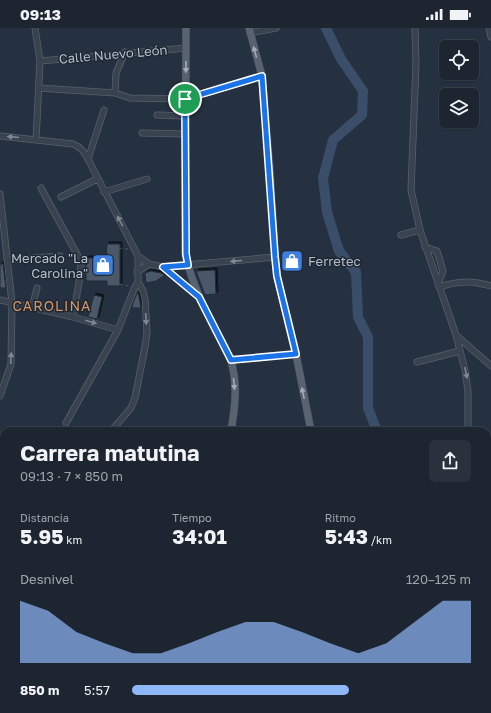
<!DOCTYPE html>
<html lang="es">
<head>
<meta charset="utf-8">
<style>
  :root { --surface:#1c2530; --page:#29313c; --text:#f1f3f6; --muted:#a0a5ab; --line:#3a424c; --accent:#8eb7f8 }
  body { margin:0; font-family:"Golos Text",sans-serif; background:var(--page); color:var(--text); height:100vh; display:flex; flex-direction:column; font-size:15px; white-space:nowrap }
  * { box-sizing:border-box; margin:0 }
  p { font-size:13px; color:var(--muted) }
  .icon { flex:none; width:22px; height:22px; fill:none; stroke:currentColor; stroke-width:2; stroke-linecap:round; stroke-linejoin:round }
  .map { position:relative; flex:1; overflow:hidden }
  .side { position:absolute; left:0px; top:399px; width:491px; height:286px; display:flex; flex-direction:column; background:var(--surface); border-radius:12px 12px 0 0; box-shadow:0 1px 3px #0004,0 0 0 1px var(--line) }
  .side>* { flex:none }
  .fabs { position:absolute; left:439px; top:12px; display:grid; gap:8px }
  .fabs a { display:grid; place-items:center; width:40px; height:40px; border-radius:6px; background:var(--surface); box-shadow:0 1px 3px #0004,0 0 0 1px var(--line); font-size:20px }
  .pin { position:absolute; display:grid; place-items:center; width:34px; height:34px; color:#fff; margin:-17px; border:2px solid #fff; border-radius:50%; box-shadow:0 1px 4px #0007 }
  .round { display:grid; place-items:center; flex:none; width:42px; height:42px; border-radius:6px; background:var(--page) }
  .summary { display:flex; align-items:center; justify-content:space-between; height:68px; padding:0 20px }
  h1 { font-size:22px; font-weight:700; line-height:30px }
  .metrics { display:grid; grid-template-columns:repeat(3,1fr); gap:6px; height:68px; padding:4px 20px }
  .metrics div { display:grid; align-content:center }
  .metrics b { font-size:20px; font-weight:700 }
  .metrics small { font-size:11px; font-weight:400 }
  .metrics p { font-size:11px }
  .chart { height:112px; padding:8px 20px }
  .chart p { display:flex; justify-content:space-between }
  .chart svg { width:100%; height:72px; margin-top:4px; fill:var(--accent); opacity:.7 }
  ul { padding:0 20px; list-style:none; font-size:13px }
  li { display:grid; grid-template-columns:64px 48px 1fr; align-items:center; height:30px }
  li i { height:10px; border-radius:5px; background:var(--accent) }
  .status { display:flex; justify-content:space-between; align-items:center; height:28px; padding:0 20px; background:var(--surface); direction:ltr }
  .status svg { height:11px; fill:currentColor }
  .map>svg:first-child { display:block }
  .green { fill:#273e41 }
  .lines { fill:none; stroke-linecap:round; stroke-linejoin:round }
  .river { stroke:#3b4e69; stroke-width:10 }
  .building { fill:#4b5869; stroke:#202a37; filter:url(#shadow) }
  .minor-casing { stroke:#57616d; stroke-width:7 }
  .major-casing { stroke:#434c59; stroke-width:8 }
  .path { stroke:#455b5e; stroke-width:1; stroke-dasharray:3 3; stroke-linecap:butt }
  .minor { stroke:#394350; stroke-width:5.5 }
  .major { stroke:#586270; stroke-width:7 }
  .oneway { fill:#a3acb8 }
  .oneway2 { fill:#7e8793 }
  .route-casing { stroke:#fff; stroke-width:8 }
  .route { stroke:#1a73e8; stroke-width:5 }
  .labels { text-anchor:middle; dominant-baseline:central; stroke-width:3; stroke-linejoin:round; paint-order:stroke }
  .street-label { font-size:13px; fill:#b6beca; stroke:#1e2835 }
  .poi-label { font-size:13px; fill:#b6beca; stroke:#1e2835; text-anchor:end }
  .neighbourhood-label { font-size:14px; letter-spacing:1px; fill:#d59666; stroke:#1e2835 }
</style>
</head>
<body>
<div class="status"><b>09:13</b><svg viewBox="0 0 49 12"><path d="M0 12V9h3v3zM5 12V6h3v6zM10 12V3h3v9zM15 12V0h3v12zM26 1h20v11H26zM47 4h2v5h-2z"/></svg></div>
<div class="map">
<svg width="491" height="685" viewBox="0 0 491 685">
  <defs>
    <filter id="shadow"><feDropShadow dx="2" dy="-2" stdDeviation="0" flood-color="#0009"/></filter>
  </defs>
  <rect width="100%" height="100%" fill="#253140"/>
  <!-- green -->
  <path class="green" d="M487,540l4,1v73l-4,-3z
    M210,681h125l-22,2v2h-103z"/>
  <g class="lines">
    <!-- river -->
    <path class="river" d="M326,0l15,31 22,32 -1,24 -29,25 -10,38 4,34 12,39 17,21 2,45 10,20v71l9,23
      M487,590l4,1
      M102,685l2,-4"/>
  </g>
  <!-- building -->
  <path class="building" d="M107,216h13v42h-13v-5h-21v-23h20z
    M0,236h3l3,24h-6z
    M215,242l1,24 -11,1 -9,-24z
    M151,243l10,2 4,2 -9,6 -10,2 -1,-10z
    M138,263l3,17h-9l1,-5z
    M94,267l8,2 -5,22 -9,-2z"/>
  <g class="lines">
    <!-- minor casing -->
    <g class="minor-casing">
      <path id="minor" d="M35,0l5,33 -4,79
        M415,0l1,36 -5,126 9,40 36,105 9,35 3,21v40
        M489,0l2,9
        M250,5l26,-5
        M40,33l146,-13
        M39,60l76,5 15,5 55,1 77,-23
        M115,65l1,-20 9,-21
        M157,87l28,1
        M142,105l43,1
        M0,108l73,8c8,3 11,8 15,15l50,97 11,8 14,3 112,-10
        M88,131l16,-49
        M41,160l37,68 3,10 -2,16 -6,35
        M104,164l43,-13
        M0,166l12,109 -1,61 -11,32
        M61,169l36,-18
        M401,207l19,-5
        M425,219l12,4 6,20 -5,13
        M7,232l53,-4
        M163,239l36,30
        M137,244l12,-8
        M439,259c20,-6 32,-7 52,-1
        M0,272l73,17 45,13
        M32,280l5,-20
        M457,308l34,30
        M231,332l65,-6
        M417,334l43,-11
        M66,395l52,-93 16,-41 4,-7
        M111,403l20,-23 4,-10 10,-51 2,-15 -2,-33 -2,-8 -5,-9v-26
        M0,425h4
        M487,433l4,-2
        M0,448l4,-2
        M0,497l4,31
        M487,529l4,1
        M487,669l4,-2
        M55,681v4
        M409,681l2,4
        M483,681v4
        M145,685l1,-4"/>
    </g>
    <!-- major casing -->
    <g class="major-casing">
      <path id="major" d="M186,0l-1,226c6,27 18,52 31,77 5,9 12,20 15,30 7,23 4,47 0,70
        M249,0l13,48 8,96 5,85 2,19 19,78 15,77
        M374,681v4
        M202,685v-4"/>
    </g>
    <!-- path -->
    <path class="path" d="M117,220h-8v36h9
      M128,221l-10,-1v36l11,2
      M114,256v-35
      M487,587l4,1"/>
    <!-- minor -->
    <use href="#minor" class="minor"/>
    <!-- major -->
    <use href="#major" class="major"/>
  </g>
  <!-- one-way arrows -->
  <defs><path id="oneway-solid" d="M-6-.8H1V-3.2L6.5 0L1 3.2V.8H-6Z"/></defs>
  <g class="oneway">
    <use href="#oneway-solid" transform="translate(255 24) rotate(-105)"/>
    <use href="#oneway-solid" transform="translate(186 39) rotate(91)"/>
    <use href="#oneway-solid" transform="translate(234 356) rotate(85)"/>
    <use href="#oneway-solid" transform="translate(303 365) rotate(-102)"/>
  </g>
  <g class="oneway2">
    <use href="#oneway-solid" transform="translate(13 109) rotate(-175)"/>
    <use href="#oneway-solid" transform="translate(120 193) rotate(-118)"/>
    <use href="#oneway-solid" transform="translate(236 233) rotate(175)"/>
    <use href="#oneway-solid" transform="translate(146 291) rotate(87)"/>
    <use href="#oneway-solid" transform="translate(91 294) rotate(16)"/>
    <use href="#oneway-solid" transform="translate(11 330) rotate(-87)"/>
    <use href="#oneway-solid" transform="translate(466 345) rotate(78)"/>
  </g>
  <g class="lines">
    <!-- route casing -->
    <g class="route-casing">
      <path id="route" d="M262,48l13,181 2,19 19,78 -65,6 -32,-63 -36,-30 25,-2 -2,-11 -1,-155z"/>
    </g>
    <!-- route -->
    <use href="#route" class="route"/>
  </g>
  <!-- icons -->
  <defs>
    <g id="shop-square" transform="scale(1.15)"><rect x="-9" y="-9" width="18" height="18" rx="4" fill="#3f7fe0" stroke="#1e2835"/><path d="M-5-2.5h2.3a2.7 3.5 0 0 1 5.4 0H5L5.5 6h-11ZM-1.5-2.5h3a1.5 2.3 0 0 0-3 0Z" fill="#fff"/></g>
  </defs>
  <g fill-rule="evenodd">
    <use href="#shop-square" x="292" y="233"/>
    <use href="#shop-square" x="103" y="237"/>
  </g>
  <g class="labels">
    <!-- street labels -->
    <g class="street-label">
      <text transform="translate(113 26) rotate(-5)">Calle Nuevo León</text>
    </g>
    <!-- poi labels -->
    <g class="poi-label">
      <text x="88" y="230">Mercado "La<tspan x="88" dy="15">Carolina"</tspan></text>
      <text x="308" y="233" text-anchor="start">Ferretec</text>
    </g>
    <!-- neighbourhood labels -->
    <g class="neighbourhood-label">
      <text x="52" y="277">CAROLINA</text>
    </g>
  </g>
</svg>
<div class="fabs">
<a><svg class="icon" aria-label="locate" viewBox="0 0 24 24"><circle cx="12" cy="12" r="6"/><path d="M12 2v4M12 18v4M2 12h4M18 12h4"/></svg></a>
<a><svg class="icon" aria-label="layers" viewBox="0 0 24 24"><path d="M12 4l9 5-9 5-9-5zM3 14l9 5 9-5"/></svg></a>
</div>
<div class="pin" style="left:185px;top:71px;background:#1e9e55"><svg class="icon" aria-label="arrive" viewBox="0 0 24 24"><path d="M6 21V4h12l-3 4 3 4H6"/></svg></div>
<section class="side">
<div class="summary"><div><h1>Carrera matutina</h1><p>09:13 · 7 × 850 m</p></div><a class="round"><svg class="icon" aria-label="share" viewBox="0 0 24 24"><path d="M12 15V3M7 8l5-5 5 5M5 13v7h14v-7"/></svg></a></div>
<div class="metrics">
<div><p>Distancia</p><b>5.95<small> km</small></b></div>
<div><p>Tiempo</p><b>34:01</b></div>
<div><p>Ritmo</p><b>5:43<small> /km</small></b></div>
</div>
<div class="chart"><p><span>Desnivel</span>120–125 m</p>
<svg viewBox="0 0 160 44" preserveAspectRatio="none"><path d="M0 44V6L10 12L20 25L30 32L40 38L50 38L60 32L70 25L80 19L90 19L100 25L110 32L120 38L130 32L140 19L150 6L160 6V44z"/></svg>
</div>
<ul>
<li><b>850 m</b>5:57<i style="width:64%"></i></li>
</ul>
</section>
</div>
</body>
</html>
